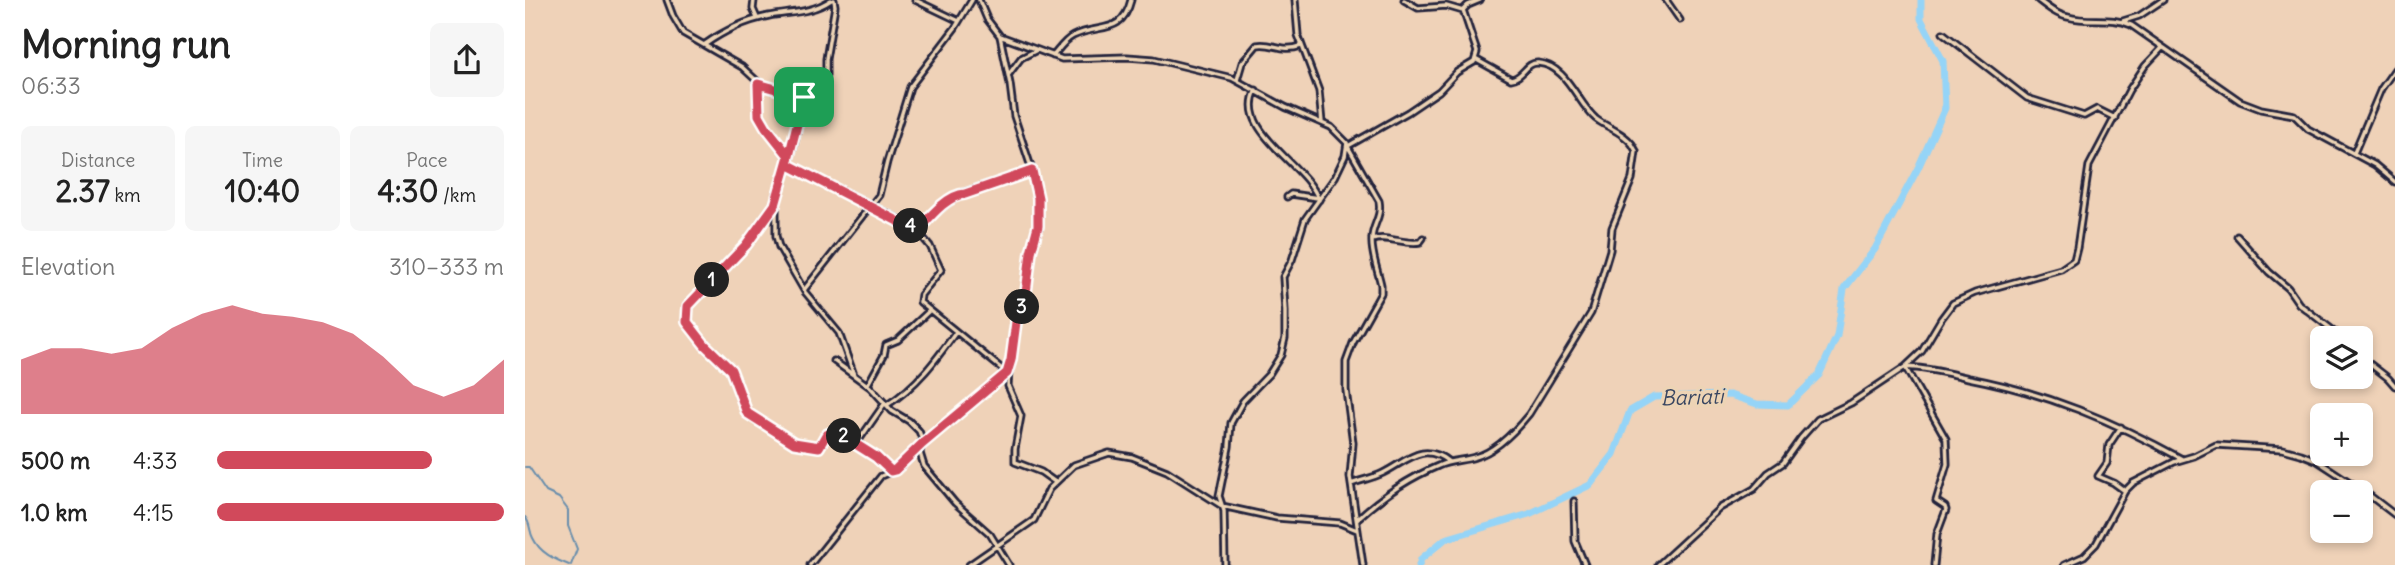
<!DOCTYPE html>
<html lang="en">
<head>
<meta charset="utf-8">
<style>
  :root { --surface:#fff; --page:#f6f6f6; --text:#222; --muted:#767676; --accent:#d1495b }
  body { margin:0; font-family:Delius,sans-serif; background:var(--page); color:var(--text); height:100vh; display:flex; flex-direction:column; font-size:26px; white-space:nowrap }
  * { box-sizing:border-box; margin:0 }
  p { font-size:23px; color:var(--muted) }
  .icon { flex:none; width:38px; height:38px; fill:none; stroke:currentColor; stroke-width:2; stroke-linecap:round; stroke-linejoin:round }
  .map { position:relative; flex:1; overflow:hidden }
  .sheet { display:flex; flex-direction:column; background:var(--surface); width:525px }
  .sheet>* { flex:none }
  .fabs { position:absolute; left:1785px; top:326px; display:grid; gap:14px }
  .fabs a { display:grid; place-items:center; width:63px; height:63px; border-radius:10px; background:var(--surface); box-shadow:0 4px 10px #0003; font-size:35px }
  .pin { position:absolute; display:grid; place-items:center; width:60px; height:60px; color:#fff; margin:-30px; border-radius:14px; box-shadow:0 4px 10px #0006 }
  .km { position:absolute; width:35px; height:35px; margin:-18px; border-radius:50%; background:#222; color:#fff; font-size:19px; line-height:35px; text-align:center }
  .round { display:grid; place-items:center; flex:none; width:74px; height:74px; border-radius:10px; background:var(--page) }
  .headline { display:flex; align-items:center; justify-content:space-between; height:119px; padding:0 21px }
  h1 { font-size:38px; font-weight:700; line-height:52px }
  .figures { display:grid; grid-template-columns:repeat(3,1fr); gap:10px; height:119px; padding:7px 21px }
  .figures div { display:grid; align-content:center; border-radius:10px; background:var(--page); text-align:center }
  .figures b { font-size:30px; font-weight:700 }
  .figures small { font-size:19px; font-weight:400 }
  .figures p { font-size:19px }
  .chart { height:196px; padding:14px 21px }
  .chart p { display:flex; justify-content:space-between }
  .chart svg { width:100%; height:126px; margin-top:7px; fill:var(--accent); opacity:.7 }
  ul { padding:0 21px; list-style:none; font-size:23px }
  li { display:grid; grid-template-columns:112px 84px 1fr; align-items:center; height:52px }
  li i { height:18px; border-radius:9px; background:var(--accent) }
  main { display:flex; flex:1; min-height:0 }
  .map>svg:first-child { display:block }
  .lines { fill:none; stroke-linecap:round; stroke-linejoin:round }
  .stream { stroke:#678dac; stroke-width:2 }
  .river { stroke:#95d4f7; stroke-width:7 }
  .minor-casing { stroke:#22223b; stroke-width:9 }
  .minor { stroke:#edd4b5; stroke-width:3.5 }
  .route-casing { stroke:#fff; stroke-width:14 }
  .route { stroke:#d1495b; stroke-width:9 }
  .labels { text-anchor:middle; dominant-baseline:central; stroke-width:7; stroke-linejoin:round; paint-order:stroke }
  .water-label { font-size:21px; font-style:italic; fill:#394661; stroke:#edd4b5 }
</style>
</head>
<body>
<main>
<section class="sheet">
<div class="headline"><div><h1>Morning run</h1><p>06:33</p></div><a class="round"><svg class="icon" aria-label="share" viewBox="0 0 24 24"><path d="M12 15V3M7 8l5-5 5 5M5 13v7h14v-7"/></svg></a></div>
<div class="figures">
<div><p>Distance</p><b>2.37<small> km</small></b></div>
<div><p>Time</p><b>10:40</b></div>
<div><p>Pace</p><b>4:30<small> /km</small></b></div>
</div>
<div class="chart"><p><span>Elevation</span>310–333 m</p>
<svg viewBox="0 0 160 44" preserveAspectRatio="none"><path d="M0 44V25L10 21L20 21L30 23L40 21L50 14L60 9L70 6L80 9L90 10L100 12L110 16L120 24L130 34L140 38L150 34L160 25V44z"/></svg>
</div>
<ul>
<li><b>500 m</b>4:33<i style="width:75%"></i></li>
<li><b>1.0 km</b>4:15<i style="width:100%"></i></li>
</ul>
</section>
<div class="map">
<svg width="1870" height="565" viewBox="0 0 1870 565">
  <rect width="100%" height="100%" fill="#efd2b8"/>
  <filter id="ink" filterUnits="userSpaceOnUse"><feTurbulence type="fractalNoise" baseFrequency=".0143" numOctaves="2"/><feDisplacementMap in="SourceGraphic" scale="14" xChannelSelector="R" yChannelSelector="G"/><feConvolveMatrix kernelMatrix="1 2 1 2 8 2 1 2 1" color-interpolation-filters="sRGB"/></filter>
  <g filter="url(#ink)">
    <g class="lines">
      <!-- stream -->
      <path class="stream" d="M0,467h4l17,25 13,6 9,12v16l9,23 -6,16
        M0,517c6,7 4,14 8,21 7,15 21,21 36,27"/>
      <!-- river -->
      <path class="river" d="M894,565l2,-6 24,-20 84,-25 61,-29 24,-31 16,-43 24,-14 76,-2 27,9 31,1 31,-30 18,-39 7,-47 31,-40 43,-81 27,-60 -2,-47 -22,-42v-19"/>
      <!-- minor casing -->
      <g class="minor-casing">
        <path id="minor" d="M142,0l6,16 10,17 59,34 15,14 2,34 7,12 23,29
          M229,0l-1,9 4,9
          M309,0l1,6 -9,53v16l-23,24 -9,45 -18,55v37l3,11 26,45 34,41 15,42
          M390,0l44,21
          M770,0l3,35 21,56 3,32
          M879,0l14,8 28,-2 17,5
          M1141,0l14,20
          M1513,0c9,7 19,15 30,17 21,6 43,-1 63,8l109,76 21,8 33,6 14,14 67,36 20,17
          M1598,21l16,-5 24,-16
          M1418,33l84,65 57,18 13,-7 18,9
          M475,36l62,23 65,-2 27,2 78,19 53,29 46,20 16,16 -2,13 -10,21 -30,42 -13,41 -9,17 2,34v27l-4,17 -12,19 -26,27 -12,22 -2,24 -10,49 5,15 1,54
          M179,45c21,-15 40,-24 65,-29 22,-4 43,-3 62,-16
          M528,56c6,-7 12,-16 20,-20 26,-13 49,0 58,-36
          M484,74l12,-16 14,-7
          M712,80l5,-17 15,-18c16,-3 25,8 44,1
          M232,84l47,13
          M731,90c-21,41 49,73 63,110
          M822,145l32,56c3,17 -7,24 -7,38 -1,15 6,32 9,46v8l-28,50 -7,19v28l7,53 -3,34 13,88
          M823,146l60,-34 31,-21 18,-19 17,-10 3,-10 -14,-42 5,-5 12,-5
          M1829,153l27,-64 14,-20
          M262,164l127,63 16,19 11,24 -20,25 -1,7 87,71
          M762,197l4,-3 27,4
          M250,205l-29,40 -57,61 -2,16 18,23 26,25 16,43 47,30 25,4 9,-14 7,-2 41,26 15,14
          M392,231l16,-17 24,-19 75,-24
          M1712,236l32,36 19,16 11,16 44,34
          M847,240c16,-5 32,5 48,2l3,-4
          M279,290l75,-95 8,-33 23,-75 45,-59 17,-28
          M1836,357l27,21 7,8
          M309,361l36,26 22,24 17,10 10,10 3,8 -2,14 4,13 31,37 35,31 19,31
          M484,369l-1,17 13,30 -6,33v13l26,10 14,10
          M343,384l16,-29 2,-10 12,-5 31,-29
          M362,405c30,-19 49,-45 69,-73
          M1596,427l-12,18 -2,18 -9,13 16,7 11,8
          M332,443l28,-40
          M826,484c10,-4 22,-6 32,-11 24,-12 40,-32 66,-11
          M1049,501l1,40 10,24
          M832,519c23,-21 52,-41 81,-53 12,-6 25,-5 37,-9 20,-5 41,-27 54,-43l62,-101 19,-63 2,-22 20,-49 4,-28 -4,-7c-9,-12 -24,-16 -36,-25 -19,-16 -29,-54 -58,-56 -12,-1 -15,15 -27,16l-36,-20
          M285,565l71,-89 18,-8 23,-24 81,-67 7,-10 5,-38 11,-36 5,-41 8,-26v-20l-6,-33 -19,-57 -4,-32 -10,-48 -13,-17 -8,-19
          M444,565l65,-45 15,-31 25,-24 35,-12 23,4 35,14 55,35 55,12 63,5 17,7
          M1133,565l62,-57 34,-19 14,-16 15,-10 18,-25 17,-19 33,-16 54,-36c22,1 43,6 64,11 78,15 144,43 213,81
          M1409,565l3,-31 9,-24 -1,-3 -9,-6 11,-37 -1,-25 -41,-72 17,-16 19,-32 12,-16 22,-10 86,-24 13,-9 3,-12 12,-82 40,-76 16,-24 17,-18
          M1539,565l20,-9 12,-12 29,-53 8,-8 41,-21 20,-6 22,-11 67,4 18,5 15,6 49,32 30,23"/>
      </g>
      <!-- minor -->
      <use href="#minor" class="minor"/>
    </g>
  </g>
  <g class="lines" filter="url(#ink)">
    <!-- route casing -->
    <g class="route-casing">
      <path id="route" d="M279,97l-46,-13 1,31 7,12 23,29 -14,49 -29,40 -58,61 -1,16 18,23 26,25 16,43 47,30 25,4 7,-12 9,-4 41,26 15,14 4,-1 27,-26 85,-71 4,-13 5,-38 10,-29 5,-41 7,-26v-28l-6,-27 -67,23c-18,1 -36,24 -48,37l-130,-67 17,-67"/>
    </g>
    <!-- route -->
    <use href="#route" class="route"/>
  </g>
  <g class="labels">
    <!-- water labels -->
    <g class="water-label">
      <text transform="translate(1167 397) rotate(-2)">Bariati</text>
    </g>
  </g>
</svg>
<div class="fabs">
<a><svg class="icon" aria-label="layers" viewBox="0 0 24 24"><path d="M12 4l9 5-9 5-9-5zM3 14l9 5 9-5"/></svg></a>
<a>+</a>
<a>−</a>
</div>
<div class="pin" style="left:279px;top:97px;background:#1e9e55"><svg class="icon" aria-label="arrive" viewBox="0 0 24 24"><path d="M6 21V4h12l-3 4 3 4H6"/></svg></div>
<b class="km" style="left:187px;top:280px">1</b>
<b class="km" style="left:319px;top:436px">2</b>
<b class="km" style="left:497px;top:307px">3</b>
<b class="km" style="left:386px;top:226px">4</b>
</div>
</main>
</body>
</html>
